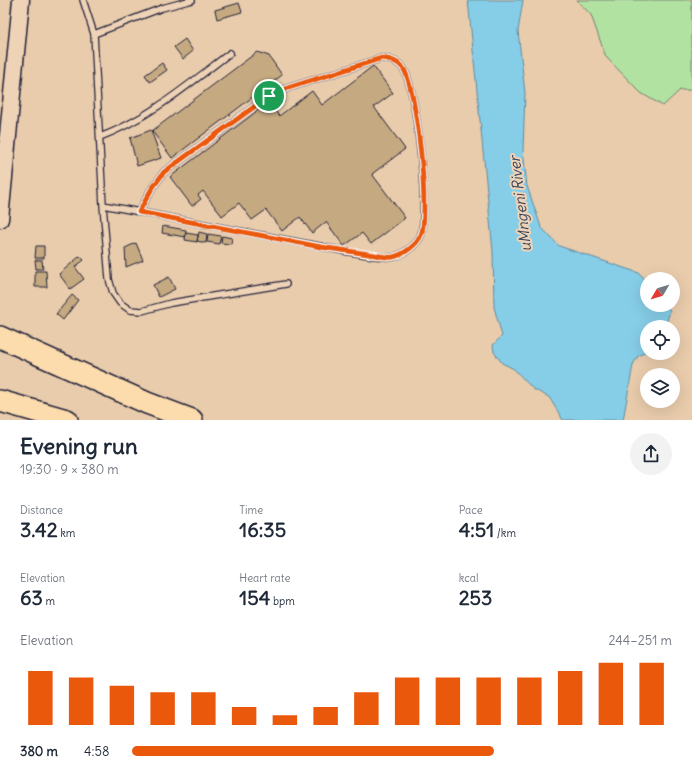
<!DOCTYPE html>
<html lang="en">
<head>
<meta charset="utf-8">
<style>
  :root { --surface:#fff; --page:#f2f2f3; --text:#1f2937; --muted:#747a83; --accent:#ea580c }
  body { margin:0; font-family:Delius,sans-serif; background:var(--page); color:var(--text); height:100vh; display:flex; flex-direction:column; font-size:15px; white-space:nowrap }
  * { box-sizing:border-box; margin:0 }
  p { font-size:13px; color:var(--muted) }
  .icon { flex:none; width:22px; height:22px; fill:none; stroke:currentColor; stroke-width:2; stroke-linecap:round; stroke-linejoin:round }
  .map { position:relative; height:420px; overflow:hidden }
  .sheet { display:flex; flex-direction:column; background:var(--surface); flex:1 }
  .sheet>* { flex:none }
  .needle { width:26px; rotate:232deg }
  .tools { position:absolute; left:640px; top:272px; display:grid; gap:8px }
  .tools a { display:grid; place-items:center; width:40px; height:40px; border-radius:50%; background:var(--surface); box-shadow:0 4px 16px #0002; font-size:20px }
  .pin { position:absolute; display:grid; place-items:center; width:34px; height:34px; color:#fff; margin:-17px; border:2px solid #fff; border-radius:50%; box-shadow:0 1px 4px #0007 }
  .round { display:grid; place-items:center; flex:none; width:42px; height:42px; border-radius:21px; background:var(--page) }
  .overview { display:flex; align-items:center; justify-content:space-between; height:68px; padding:0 20px }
  h1 { font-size:22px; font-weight:700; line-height:30px }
  .figures { display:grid; grid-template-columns:repeat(3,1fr); gap:6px; height:68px; padding:4px 20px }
  .figures div { display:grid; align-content:center }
  .figures b { font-size:20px; font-weight:700 }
  .figures small { font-size:11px; font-weight:400 }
  .figures p { font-size:11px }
  .chart { height:112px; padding:8px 20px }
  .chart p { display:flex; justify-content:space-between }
  .chart svg { width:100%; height:72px; margin-top:4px; stroke:var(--accent); stroke-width:6 }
  ul { padding:0 20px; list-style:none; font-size:13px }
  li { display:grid; grid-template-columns:64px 48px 1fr; align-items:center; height:30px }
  li i { height:10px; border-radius:5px; background:var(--accent) }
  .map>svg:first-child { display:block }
  .green { fill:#b2e2a2; stroke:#6a826e }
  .water { fill:#86cee7; stroke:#5e89a2 }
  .building { fill:#c5a980; stroke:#22223b }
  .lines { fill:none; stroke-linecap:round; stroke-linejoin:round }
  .lane-casing { stroke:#22223b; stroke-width:8 }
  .secondary-casing { stroke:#22223b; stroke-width:19 }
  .highway-casing { stroke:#22223b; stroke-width:24 }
  .lane { stroke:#efd3b6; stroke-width:5.5 }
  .secondary { stroke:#efd3b6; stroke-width:16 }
  .highway { stroke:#fcdcac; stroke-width:21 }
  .route-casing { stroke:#fff; stroke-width:8 }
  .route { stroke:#ea580c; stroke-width:5 }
  .labels { text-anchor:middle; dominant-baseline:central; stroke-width:4; stroke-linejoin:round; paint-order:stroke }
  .water-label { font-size:15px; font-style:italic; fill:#36445d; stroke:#efd3b6 }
</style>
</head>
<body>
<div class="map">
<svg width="692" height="420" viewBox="0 0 692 420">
  <rect width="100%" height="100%" fill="#e9ccac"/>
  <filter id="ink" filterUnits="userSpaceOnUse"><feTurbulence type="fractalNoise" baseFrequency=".025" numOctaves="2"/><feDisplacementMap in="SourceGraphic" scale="8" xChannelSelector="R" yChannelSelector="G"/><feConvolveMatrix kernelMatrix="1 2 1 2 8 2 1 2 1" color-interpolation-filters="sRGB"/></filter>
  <g filter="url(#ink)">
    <!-- green -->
    <path class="green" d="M577,0h115v90h-12l-17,16 -22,-13 -35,-36 -15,-42z"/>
    <!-- water -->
    <path class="water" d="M468,0h55l-5,31 7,62 -2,57 4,36 14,41 18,19 80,27 8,8v24h19l4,6 -5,16h-18v24l-10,6 -4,8 -10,55h-60l-14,-23 -16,-8 -19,-20 -12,-6 -8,-11 -1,-7 9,-9 -8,-29 -1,-56z"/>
    <!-- building -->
    <path class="building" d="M239,3l3,9 -25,7 -2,-9z
      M185,39l8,12 -10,8 -9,-12z
      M257,52l12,4 13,19 -110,83 -20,-27z
      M162,63l5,7 -17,12 -5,-7z
      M373,66l20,27 -19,14 31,42 -33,25 33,44 -34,26 -9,-11 -18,13 -18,-24 -14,11 -12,-16 -18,14 -16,-21 -14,10 -13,-17 -17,13 -19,-25 -5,4 3,4 -9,7 -22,-29 99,-75 10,14 33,-25 10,14z
      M151,130l10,28 -24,8 -7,-28z
      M163,226l23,4 -1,7 -23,-4z
      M199,232l8,2 -1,9 -9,-2z
      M186,233l12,2 -1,7 -12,-2z
      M208,234l13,2 -2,8 -12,-2z
      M222,236l10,2 -1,6 -10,-1z
      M136,243l7,17 -17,7 -1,-19z
      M36,246h8v12h-9z
      M80,256l4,4 -9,7 9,12 -14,10 -11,-15z
      M35,260h7l1,9h-7z
      M35,271h11l1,16h-12z
      M169,277l6,12 -16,8 -6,-12z
      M72,295l6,5 -15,20 -7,-6z"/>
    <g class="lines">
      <!-- lane casing -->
      <g class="lane-casing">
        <path id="lane" d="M83,0l11,34 9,171c72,14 144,28 216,41 13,3 65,13 75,11 10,-3 23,-12 27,-22 8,-24 -4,-147 -18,-167 -5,-7 -13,-9 -21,-10l-94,30 -19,8 -105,76 -13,18 -12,22
          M94,34l68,-26 30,-8
          M100,137c48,-18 89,-53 130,-84
          M103,205l6,74 4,14 7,10 10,7 12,1 29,-8 115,-19"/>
      </g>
      <!-- secondary casing -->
      <g class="secondary-casing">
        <path id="secondary" d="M0,219l21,-219"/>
      </g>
      <!-- highway casing -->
      <g class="highway-casing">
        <path id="highway" d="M0,337l147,66 45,17
          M0,401l67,19"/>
      </g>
      <!-- lane -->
      <use href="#lane" class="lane"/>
      <!-- secondary -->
      <use href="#secondary" class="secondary"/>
      <!-- highway -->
      <use href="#highway" class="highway"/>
    </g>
  </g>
  <g class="lines" filter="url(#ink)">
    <!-- route casing -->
    <g class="route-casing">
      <path id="route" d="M382,58c8,1 16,3 21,10 14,20 27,145 18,167 -4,10 -18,20 -28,22 -5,1 -13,-1 -18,-2 -18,-3 -36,-5 -54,-8 -61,-12 -121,-23 -182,-35l12,-22 13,-18 105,-76 19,-8z"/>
    </g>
    <!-- route -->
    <use href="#route" class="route"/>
  </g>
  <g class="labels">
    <!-- water labels -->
    <g class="water-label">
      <text transform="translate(520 204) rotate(-97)">uMngeni River</text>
    </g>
  </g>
</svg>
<div class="tools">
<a><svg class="needle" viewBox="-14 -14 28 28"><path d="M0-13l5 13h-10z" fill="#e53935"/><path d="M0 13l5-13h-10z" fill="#747a83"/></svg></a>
<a><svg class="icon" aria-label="locate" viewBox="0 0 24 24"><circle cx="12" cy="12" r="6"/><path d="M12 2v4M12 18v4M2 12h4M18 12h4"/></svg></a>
<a><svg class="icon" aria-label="layers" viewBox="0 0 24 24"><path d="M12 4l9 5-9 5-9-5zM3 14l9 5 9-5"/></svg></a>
</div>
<div class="pin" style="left:269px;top:96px;background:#1e9e55"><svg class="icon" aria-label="arrive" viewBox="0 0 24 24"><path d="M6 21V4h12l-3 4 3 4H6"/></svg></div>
</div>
<section class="sheet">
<div class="overview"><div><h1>Evening run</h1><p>19:30 · 9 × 380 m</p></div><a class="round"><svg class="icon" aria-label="share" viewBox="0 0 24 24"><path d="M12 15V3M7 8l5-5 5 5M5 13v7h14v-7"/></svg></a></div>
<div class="figures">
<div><p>Distance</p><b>3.42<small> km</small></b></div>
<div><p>Time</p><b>16:35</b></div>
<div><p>Pace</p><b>4:51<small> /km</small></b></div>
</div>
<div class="figures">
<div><p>Elevation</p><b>63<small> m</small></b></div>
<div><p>Heart rate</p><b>154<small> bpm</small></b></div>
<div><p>kcal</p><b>253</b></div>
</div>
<div class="chart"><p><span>Elevation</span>244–251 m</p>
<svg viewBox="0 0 160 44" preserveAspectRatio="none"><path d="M5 44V11M15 44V15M25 44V20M35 44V24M45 44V24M55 44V33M65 44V38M75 44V33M85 44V24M95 44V15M105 44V15M115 44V15M125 44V15M135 44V11M145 44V6M155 44V6"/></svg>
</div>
<ul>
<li><b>380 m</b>4:58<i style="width:67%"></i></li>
</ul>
</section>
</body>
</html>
